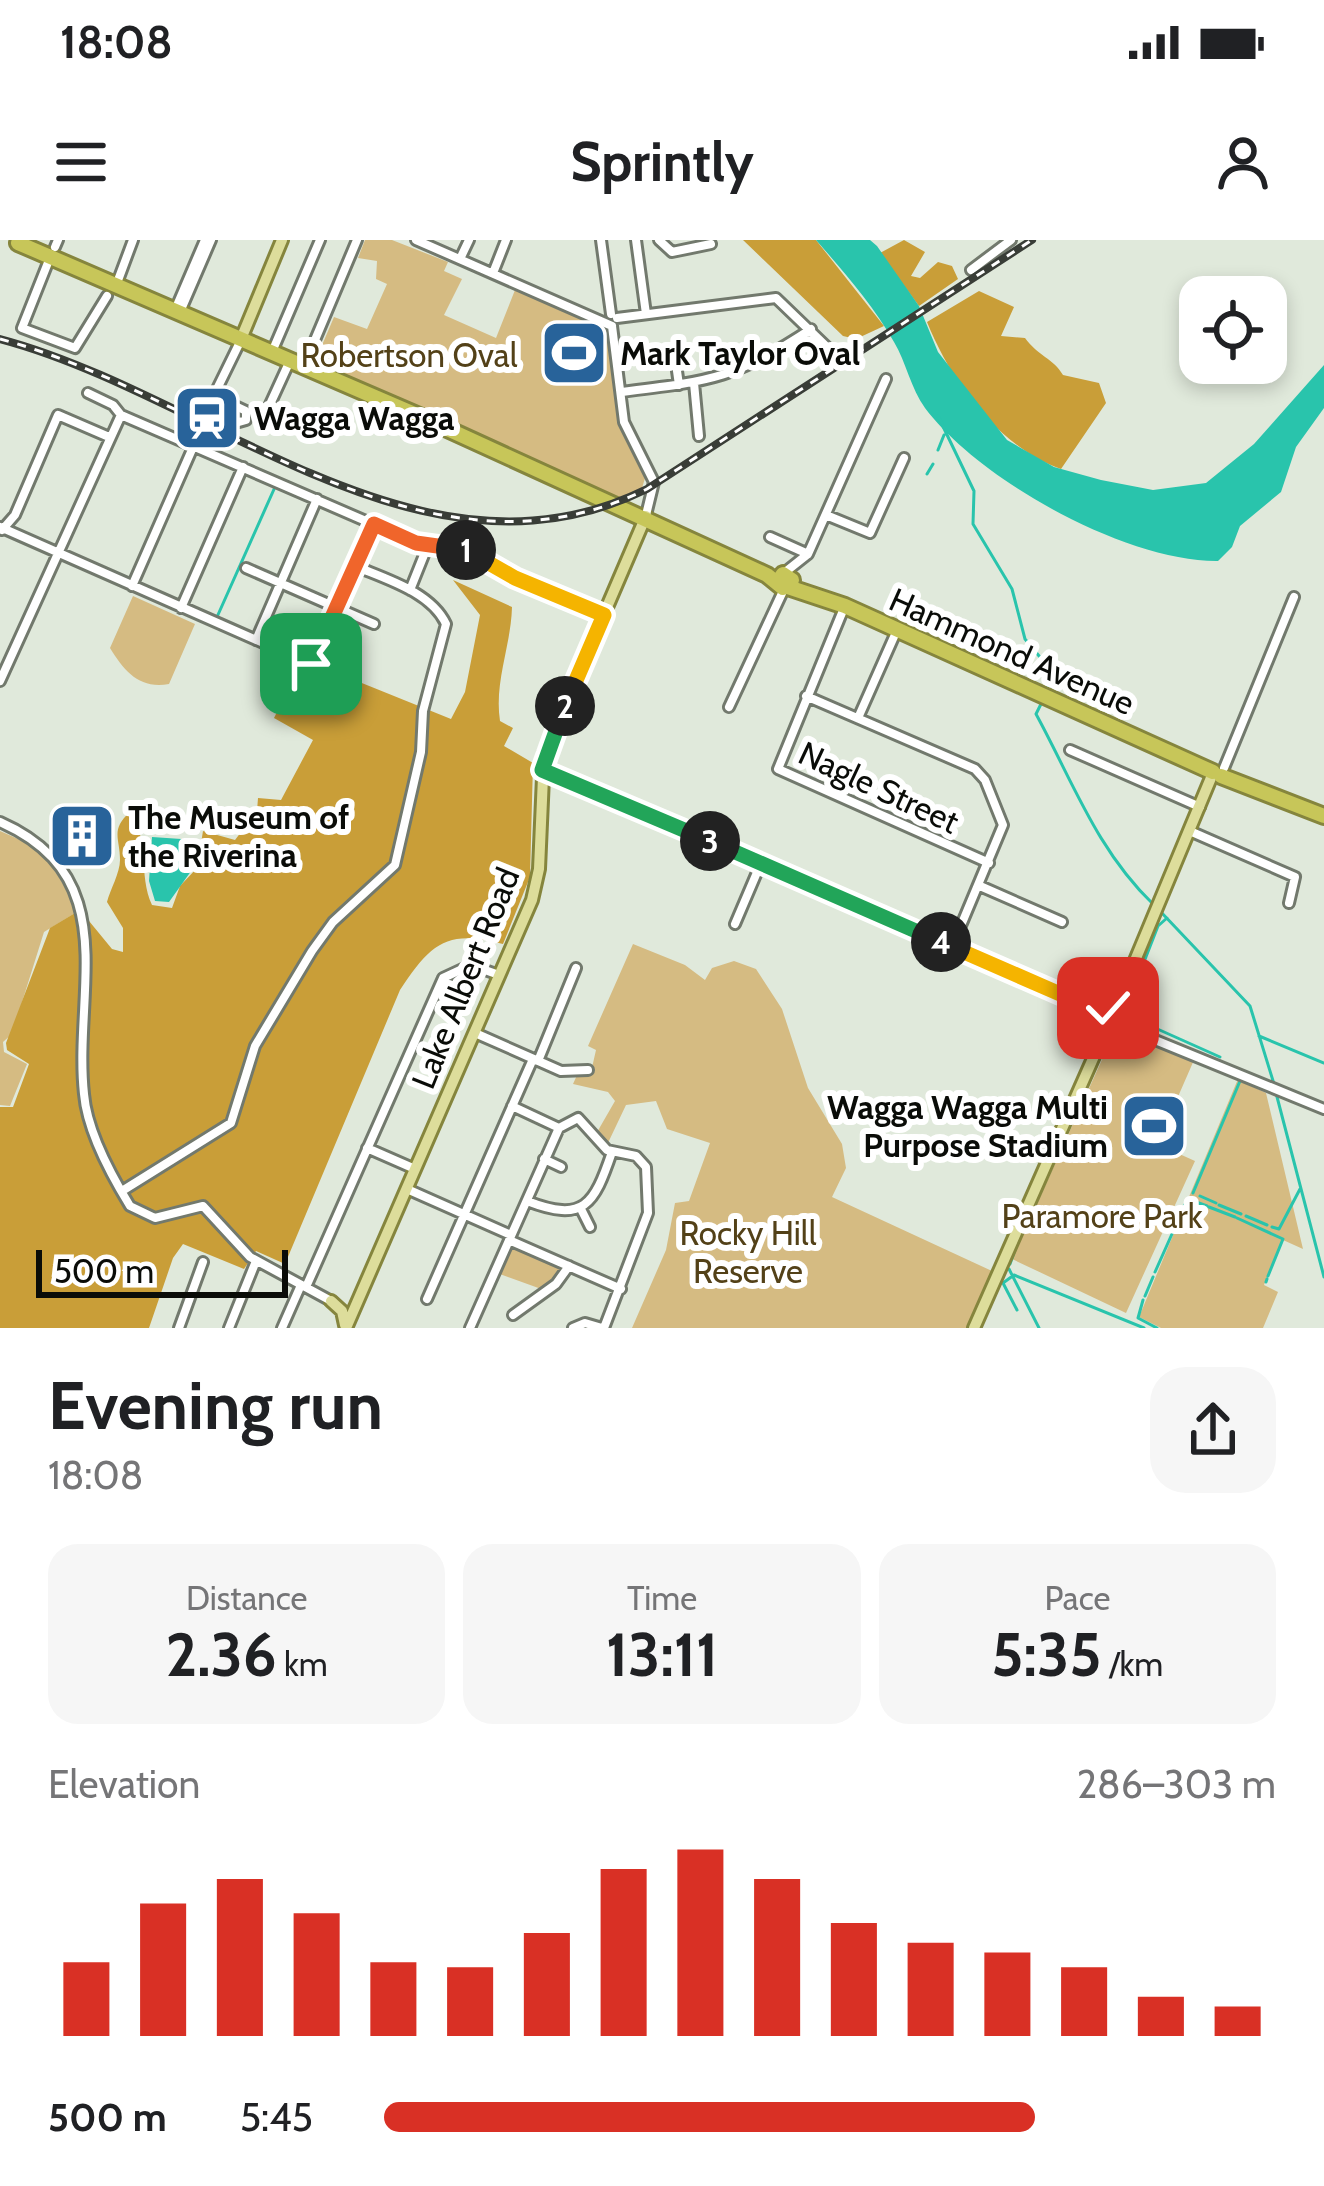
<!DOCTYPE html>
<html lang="en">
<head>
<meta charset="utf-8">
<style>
  :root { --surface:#fff; --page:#f6f6f6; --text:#202124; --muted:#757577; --accent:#d93025 }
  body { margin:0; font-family:Cabin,sans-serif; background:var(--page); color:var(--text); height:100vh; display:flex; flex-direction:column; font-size:45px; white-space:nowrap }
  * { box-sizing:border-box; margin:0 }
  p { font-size:39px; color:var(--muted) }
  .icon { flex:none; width:66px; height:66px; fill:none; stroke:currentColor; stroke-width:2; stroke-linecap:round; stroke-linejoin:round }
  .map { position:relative; height:1088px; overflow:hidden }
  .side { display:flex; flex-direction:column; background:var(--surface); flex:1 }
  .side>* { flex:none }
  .controls { position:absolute; left:1179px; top:36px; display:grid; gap:24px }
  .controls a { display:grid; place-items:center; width:108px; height:108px; border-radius:24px; background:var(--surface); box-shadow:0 6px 18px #0003; font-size:60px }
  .scale { position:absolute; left:36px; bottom:30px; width:252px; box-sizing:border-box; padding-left:12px; border:6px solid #0a0c08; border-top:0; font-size:33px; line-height:42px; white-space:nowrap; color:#0a0c08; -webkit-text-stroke:9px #fff; paint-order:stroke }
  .pin { position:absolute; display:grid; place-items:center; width:102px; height:102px; color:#fff; margin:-51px; border-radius:24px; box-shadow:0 6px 18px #0006 }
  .km { position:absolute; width:60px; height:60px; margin:-30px; border-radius:50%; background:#222; color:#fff; font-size:33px; line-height:60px; text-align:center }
  .round { display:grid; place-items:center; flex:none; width:126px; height:126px; border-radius:36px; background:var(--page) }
  .summary { display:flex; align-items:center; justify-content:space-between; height:204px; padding:0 48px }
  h1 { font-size:66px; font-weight:700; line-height:90px }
  .metrics { display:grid; grid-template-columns:repeat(3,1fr); gap:18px; height:204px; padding:12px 48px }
  .metrics div { display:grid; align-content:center; border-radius:30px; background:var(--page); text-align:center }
  .metrics b { font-size:60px; font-weight:700 }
  .metrics small { font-size:33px; font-weight:400 }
  .metrics p { font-size:33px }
  .chart { height:336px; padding:24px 48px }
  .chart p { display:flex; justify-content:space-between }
  .chart svg { width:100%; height:216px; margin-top:12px; stroke:var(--accent); stroke-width:6 }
  ul { padding:0 48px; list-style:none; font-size:39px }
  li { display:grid; grid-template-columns:192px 144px 1fr; align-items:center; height:90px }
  li i { height:30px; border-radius:15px; background:var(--accent) }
  .status { display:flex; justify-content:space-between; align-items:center; height:84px; padding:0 60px; background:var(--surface); direction:ltr }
  .status svg { height:33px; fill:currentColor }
  header { display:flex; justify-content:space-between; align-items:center; height:156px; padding:0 48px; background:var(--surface); font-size:54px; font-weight:700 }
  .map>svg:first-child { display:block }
  .green { fill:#d5bb82 }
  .forest { fill:#c99e38 }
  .water { fill:#29c4ac }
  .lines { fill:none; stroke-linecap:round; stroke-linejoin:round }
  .stream { stroke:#29c4ac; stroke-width:3 }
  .minor-casing { stroke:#72796d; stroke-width:14 }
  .major-casing { stroke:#85853d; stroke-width:16 }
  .highway-casing { stroke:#85853d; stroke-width:20 }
  .minor { stroke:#fff; stroke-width:8 }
  .major { stroke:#dddd9b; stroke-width:10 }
  .highway { stroke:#c7c659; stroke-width:14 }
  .rail-casing { stroke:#393d37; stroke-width:8 }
  .rail { stroke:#fff; stroke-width:3; stroke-dasharray:9; stroke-linecap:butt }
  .split-1-casing { stroke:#fff; stroke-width:24 }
  .split-2-casing { stroke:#fff; stroke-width:24 }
  .split-3-casing { stroke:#fff; stroke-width:24 }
  .split-4-casing { stroke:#fff; stroke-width:24 }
  .split-5-casing { stroke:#fff; stroke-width:24 }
  .split-1 { stroke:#f0652b; stroke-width:15 }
  .split-2 { stroke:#f5b400; stroke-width:15 }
  .split-3 { stroke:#22a559; stroke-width:15 }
  .split-4 { stroke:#22a559; stroke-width:15 }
  .split-5 { stroke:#f5b400; stroke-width:15 }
  .labels { text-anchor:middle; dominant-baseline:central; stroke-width:12; stroke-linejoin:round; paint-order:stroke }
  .poi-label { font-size:33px; font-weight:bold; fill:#0a0c08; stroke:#fff; text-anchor:start }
  .park-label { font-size:33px; fill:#534118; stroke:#fff }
  .street-label { font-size:33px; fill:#0a0c08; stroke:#fff }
</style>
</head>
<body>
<div class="status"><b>18:08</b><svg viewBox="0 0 49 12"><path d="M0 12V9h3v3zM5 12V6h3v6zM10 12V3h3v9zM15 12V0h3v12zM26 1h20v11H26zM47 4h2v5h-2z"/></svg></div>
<header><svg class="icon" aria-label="menu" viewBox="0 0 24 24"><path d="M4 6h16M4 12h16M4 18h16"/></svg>Sprintly<svg class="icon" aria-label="person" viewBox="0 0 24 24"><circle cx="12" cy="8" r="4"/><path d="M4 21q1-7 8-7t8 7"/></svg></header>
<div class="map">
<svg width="1324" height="1088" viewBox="0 0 1324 1088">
  <rect width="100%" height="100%" fill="#e0e9db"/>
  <!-- green -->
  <path class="green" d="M365,0h27l56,22 -4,9 18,8 -18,36 52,23 19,-48 88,35 8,12 7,85 28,53 -4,13 -21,11 -307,-135 20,-47 33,12 20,-45 -11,-5 1,-18 -19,-3z
    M133,356l62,28 -26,60c-30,5 -44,-12 -59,-36z
    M0,591l41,18 39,61 -36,22 -32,102 -9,8 1,10 23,12 -17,42 -10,-1z
    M633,704l52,21 20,15 7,-12 22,-7 22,8 26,40 26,79 34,56 4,24 -14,29 160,74 -25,57h-335l34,-78 9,-47 14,-2 21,-58 -43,-14 -11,-28 -30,4 -19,40 -11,-11 19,-33 -7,-9 -35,-8 5,-11 13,-1 5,-22 -8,-4z
    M1121,789l73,31 -24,55 9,4 -13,29 29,13 -69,152 -114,-54 102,-226z
    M1238,839l28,14 37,156 -20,-9 -19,45 14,7 -15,36h-102l-22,-11z
    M512,1004l52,24 -20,22 -47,-17z"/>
  <!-- forest -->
  <path class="forest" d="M743,0h73l68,86 -28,13 -13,-3z
    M904,0l21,12 -14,24 9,2 18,-16 14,4 6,13 -39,27 -39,-53z
    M979,51l35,16 -13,29 24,2c12,17 29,21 38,37l36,8 7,20 -45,66c-62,-22 -110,-87 -134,-147z
    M453,340l59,27c-1,39 -18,75 -12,114l13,7 -9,18 29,17 -3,114 -27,67c-56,-15 -72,-1 -103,46l-115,274 -29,-13 -12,18 -61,-25 -10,14 -24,70h-149v-221h13l16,-43 -22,-14 -1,-7 44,-115 30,-18 32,39 11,3v-24l-16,-26c3,-12 13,-29 13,-42 0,-22 -10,-30 10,-48 20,27 8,63 22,93l20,3 8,-22 17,-18 6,-37 32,9 22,-29 1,-13 23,2 32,-60 -39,-22 16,-32 -7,-19 29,12 30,-4 109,44 14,-27 15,-77z"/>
  <!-- water -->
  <path class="water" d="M816,0h54l7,6 42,60 19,46 69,88 47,27 47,13 52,10 53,-7 48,-39 70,-79v43l-28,39 -15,45 -41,34 -8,21 -14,14c-91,1 -238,-80 -293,-153 -14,-19 -19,-46 -31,-66 -21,-37 -50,-70 -78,-102z
    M152,597l44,3 -2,27 -25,35 -14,-1 -6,-20z"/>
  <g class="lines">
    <!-- stream -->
    <path class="stream" d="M938,176l36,75 -1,33 39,65 13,50 24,29 -2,23
      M938,210l6,-15
      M927,234l6,-10
      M217,377l58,-130
      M1043,460l-7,14c37,68 61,136 117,190
      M1160,671l90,95 24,78
      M1167,678l-9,8 -32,82 18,15 76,34
      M1259,796l65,27
      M1093,831l16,-31
      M1276,853l48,184
      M1193,953l47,-112
      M1200,956l16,7
      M1219,965l22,9
      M1209,967l26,10
      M1181,972l7,-13 19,7
      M1246,976l21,9
      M1237,978l46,21 -15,37
      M1272,987l7,2 21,-40
      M1010,1024l7,-20
      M1009,1029l30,59
      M1155,1032l25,-56
      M1266,1042l1,-3
      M1145,1056l8,-19
      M1143,1060l-5,18 19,10
      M1017,1070l-14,-27 11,-8 130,53"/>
    <!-- minor casing -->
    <g class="minor-casing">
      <path id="minor" d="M416,0l196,86
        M601,0l10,74
        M636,0l10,74
        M659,0l13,12 39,-8
        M55,7l3,-7
        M51,15l-29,73 53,20 32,-52
        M460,19l9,-19
        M971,30l40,-30
        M493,33l13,-33
        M117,43l16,-43
        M175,70l30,-70
        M180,72l31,-72
        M617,78l159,-20 54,52
        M612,86l12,96 30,60 -8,33
        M272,112l48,-112
        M676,124l3,21
        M304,126l53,-126
        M694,143l5,53
        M621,152c89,-11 114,-13 190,-63
        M88,153l25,12 8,10 291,126 52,8 51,29 90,37
        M212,155l34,16v9l-7,2 -40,-21 17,-10 23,-47
        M269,186l-3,-13 22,-48
        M826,275l44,18 34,-75
        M0,287l311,137 63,-140
        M2,290l13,-15 43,-100 51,22
        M770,297l38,17
        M246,328l128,56
        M784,333l24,-19 78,-175
        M132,346l62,-141
        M410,350l18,-45
        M181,368l62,-141
        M844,368l-66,161 211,94
        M256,400l61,-141
        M0,441l121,-266
        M806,456l169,73 10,11 18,45 -51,122
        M729,467l55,-118
        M858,478l39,-88
        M1070,510l130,57
        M1224,528l70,-171
        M543,531l562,239
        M0,582c125,55 73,168 84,272 3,36 27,81 46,112l25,12 48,-12 47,51 83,45
        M1192,592l103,45 -6,26
        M980,646l82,36
        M735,684l26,-61
        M1116,784l208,85
        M475,793l86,38 27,-1
        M538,821l38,-93
        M512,866l47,22
        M559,888l19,-10 29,32 29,6 10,11 2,46 -44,115
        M367,908l48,21
        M544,919l17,8
        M407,949l104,46
        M122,951l109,-68 24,-77 57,-95 21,-29 62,-57 26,-113 2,-41 23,-87c-15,-32 -60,-45 -91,-58
        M527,961c57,22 67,4 85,-49
        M580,967l10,20
        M509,1000l112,49
        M306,1047l137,-309 28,-13 28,10
        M427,1059l106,-240
        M513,1075l43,-31 13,-18
        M179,1088l24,-66
        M229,1088l27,-67
        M282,1088l19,-43
        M470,1088l89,-200
        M573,1088l12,-5 17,5"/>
    </g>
    <!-- major casing -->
    <g class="major-casing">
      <path id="major" d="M241,99l41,-99
        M1101 777a9 9 0 1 1 18 0a9 9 0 1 1-18 0Z
        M1118,773l6,-26 89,-214
        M331,1061l11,10 3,14
        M346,1088l186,-428 7,-31 5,-115 102,-238
        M974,1088l121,-274 8,-32"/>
    </g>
    <!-- highway casing -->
    <g class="highway-casing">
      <path id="highway" d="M18,3l401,173 348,159 16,13 9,-8 -9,-6 -6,9
        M788,347l57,19 368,166
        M1221,536l103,40"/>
    </g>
    <!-- minor -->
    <use href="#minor" class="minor"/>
    <!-- major -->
    <use href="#major" class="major"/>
    <!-- highway -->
    <use href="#highway" class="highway"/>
    <!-- rail casing -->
    <g class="rail-casing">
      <path id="rail" d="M0,99c212,56 422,261 647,150l385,-249"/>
    </g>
    <!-- rail -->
    <use href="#rail" class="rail"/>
  </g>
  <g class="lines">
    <!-- split-1 casing -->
    <g class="split-1-casing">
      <path id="split-1" d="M311,424l63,-140 42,19 50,7"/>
    </g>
    <!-- split-2 casing -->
    <g class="split-2-casing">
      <path id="split-2" d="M466,310l49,28 89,37 -39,91"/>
    </g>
    <!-- split-3 casing -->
    <g class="split-3-casing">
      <path id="split-3" d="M565,466l-23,64 168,71"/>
    </g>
    <!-- split-4 casing -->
    <g class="split-4-casing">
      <path id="split-4" d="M710,601l231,101"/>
    </g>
    <!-- split-5 casing -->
    <g class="split-5-casing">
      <path id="split-5" d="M941,702l149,65 18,1"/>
    </g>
    <!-- split-1 -->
    <use href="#split-1" class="split-1"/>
    <!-- split-2 -->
    <use href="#split-2" class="split-2"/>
    <!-- split-3 -->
    <use href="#split-3" class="split-3"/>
    <!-- split-4 -->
    <use href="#split-4" class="split-4"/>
    <!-- split-5 -->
    <use href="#split-5" class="split-5"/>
  </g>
  <!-- icons -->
  <defs>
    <g id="stadium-square" transform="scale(3.45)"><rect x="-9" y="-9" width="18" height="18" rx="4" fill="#28639a" stroke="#fff"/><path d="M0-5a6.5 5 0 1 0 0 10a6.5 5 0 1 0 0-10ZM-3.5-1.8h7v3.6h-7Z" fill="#fff"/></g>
    <g id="station-square" transform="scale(3.45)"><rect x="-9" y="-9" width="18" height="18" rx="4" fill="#28639a" stroke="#fff"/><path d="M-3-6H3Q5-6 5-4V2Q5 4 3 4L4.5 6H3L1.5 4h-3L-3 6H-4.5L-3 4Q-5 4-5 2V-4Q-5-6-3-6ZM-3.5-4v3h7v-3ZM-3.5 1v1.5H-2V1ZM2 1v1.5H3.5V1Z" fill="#fff"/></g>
    <g id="building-square" transform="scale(3.45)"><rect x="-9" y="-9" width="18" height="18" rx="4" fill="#28639a" stroke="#fff"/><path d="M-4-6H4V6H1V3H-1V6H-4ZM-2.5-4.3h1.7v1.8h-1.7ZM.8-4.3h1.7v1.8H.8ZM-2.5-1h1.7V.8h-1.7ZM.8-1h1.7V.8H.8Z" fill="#fff"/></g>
  </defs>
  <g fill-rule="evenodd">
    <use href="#stadium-square" x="574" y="113"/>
    <use href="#station-square" x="207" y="178"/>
    <use href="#building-square" x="82" y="596"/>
    <use href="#stadium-square" x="1154" y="886"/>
  </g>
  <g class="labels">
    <!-- poi labels -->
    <g class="poi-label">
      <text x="620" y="113">Mark Taylor Oval</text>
      <text x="254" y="178">Wagga Wagga</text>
      <text x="128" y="577">The Museum of<tspan x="128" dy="38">the Riverina</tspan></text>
      <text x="1108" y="867" text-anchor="end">Wagga Wagga Multi<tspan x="1108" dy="38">Purpose Stadium</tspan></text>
    </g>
    <!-- park labels -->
    <g class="park-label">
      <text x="409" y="115">Robertson Oval</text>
      <text x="1102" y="976">Paramore Park</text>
      <text x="748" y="993">Rocky Hill<tspan x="748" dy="38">Reserve</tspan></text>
    </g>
    <!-- street labels -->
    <g class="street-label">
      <text transform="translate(1012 411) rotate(24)">Hammond Avenue</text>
      <text transform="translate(879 547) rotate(25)">Nagle Street</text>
      <text transform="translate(465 738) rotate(-68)">Lake Albert Road</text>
    </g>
  </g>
</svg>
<div class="controls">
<a><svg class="icon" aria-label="locate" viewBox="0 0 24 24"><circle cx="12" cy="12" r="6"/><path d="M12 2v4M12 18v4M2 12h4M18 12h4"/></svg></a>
</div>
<div class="scale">500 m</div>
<div class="pin" style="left:311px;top:424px;background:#1e9e55"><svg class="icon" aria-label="arrive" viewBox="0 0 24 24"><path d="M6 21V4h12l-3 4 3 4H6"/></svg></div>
<div class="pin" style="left:1108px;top:768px;background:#d93025"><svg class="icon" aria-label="check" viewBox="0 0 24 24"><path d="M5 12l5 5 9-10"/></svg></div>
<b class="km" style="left:466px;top:310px">1</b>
<b class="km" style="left:565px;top:466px">2</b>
<b class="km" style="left:710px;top:601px">3</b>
<b class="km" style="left:941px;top:702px">4</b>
</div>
<section class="side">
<div class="summary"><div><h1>Evening run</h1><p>18:08</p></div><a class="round"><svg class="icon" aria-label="share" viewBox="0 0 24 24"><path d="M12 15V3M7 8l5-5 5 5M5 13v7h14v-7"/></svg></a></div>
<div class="metrics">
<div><p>Distance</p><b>2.36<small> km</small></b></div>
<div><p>Time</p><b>13:11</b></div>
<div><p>Pace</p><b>5:35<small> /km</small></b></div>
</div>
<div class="chart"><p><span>Elevation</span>286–303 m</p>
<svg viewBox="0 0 160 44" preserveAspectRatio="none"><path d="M5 44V29M15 44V17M25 44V12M35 44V19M45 44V29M55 44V30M65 44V23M75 44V10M85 44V6M95 44V12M105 44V21M115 44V25M125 44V27M135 44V30M145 44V36M155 44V38"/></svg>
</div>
<ul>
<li><b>500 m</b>5:45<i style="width:73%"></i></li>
</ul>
</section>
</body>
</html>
